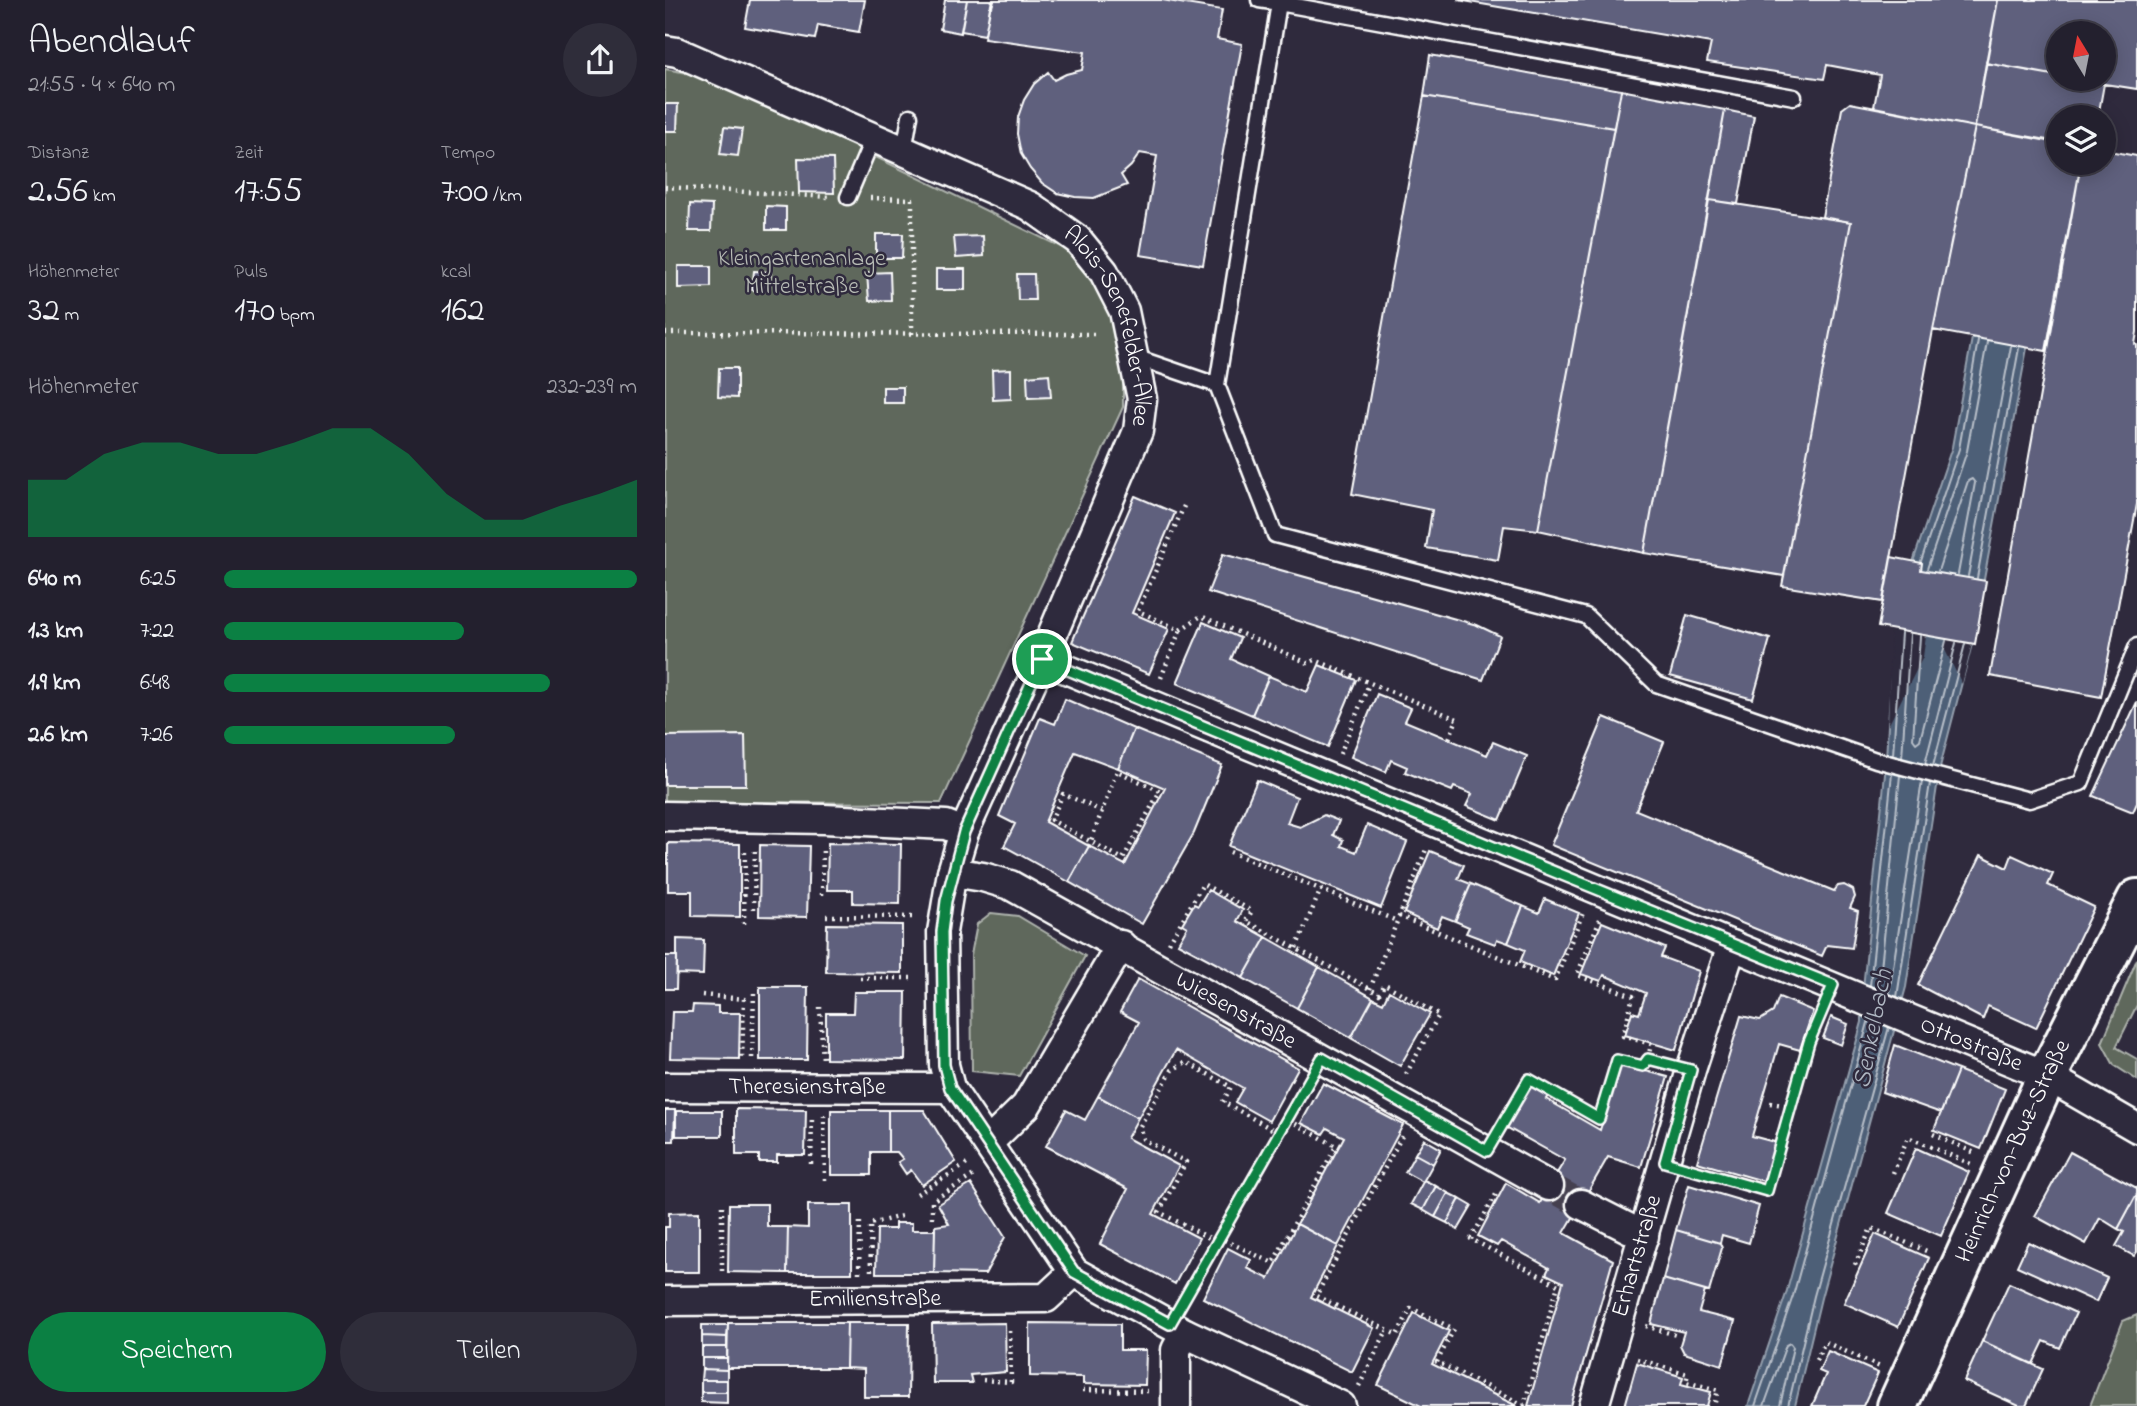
<!DOCTYPE html>
<html lang="de">
<head>
<meta charset="utf-8">
<style>
  :root { --surface:#23202e; --page:#2f2d3a; --text:#f1f3f6; --muted:#a3a3aa; --line:#403e4a; --accent:#0b8043 }
  body { margin:0; font-family:"Indie Flower",sans-serif; background:var(--page); color:var(--text); height:100vh; display:flex; flex-direction:column; font-size:26px; white-space:nowrap }
  * { box-sizing:border-box; margin:0 }
  p { font-size:23px; color:var(--muted) }
  .icon { flex:none; width:38px; height:38px; fill:none; stroke:currentColor; stroke-width:2; stroke-linecap:round; stroke-linejoin:round }
  .map { position:relative; flex:1; overflow:hidden }
  .sheet { display:flex; flex-direction:column; background:var(--surface); width:665px }
  .sheet>* { flex:none }
  .needle { width:46px; rotate:350deg }
  .fabs { position:absolute; left:1381px; top:21px; display:grid; gap:14px }
  .fabs a { display:grid; place-items:center; width:70px; height:70px; border-radius:50%; background:var(--surface); box-shadow:0 4px 18px #0003,0 0 0 2px var(--line); font-size:35px }
  .pin { position:absolute; display:grid; place-items:center; width:60px; height:60px; color:#fff; margin:-30px; border:4px solid #fff; border-radius:50%; box-shadow:0 2px 7px #0007 }
  .round { display:grid; place-items:center; flex:none; width:74px; height:74px; border-radius:37px; background:var(--page) }
  .headline { display:flex; align-items:center; justify-content:space-between; height:119px; padding:0 28px }
  h1 { font-size:38px; font-weight:600; line-height:52px }
  .metrics { display:grid; grid-template-columns:repeat(3,1fr); gap:10px; height:119px; padding:7px 28px }
  .metrics div { display:grid; align-content:center }
  .metrics b { font-size:35px; font-weight:600 }
  .metrics small { font-size:19px; font-weight:400 }
  .metrics p { font-size:19px }
  .chart { height:196px; padding:14px 28px }
  .chart p { display:flex; justify-content:space-between }
  .chart svg { width:100%; height:126px; margin-top:7px; fill:var(--accent); opacity:.7 }
  .button { display:flex; gap:14px; margin-top:auto; padding:14px 28px }
  .button a { flex:1; height:80px; border-radius:42px; background:var(--accent); color:#fff; font-size:28px; font-weight:600; line-height:80px; text-align:center }
  .button a+a { background:var(--page); color:var(--text) }
  ul { padding:0 28px; list-style:none; font-size:23px }
  li { display:grid; grid-template-columns:112px 84px 1fr; align-items:center; height:52px }
  li i { height:18px; border-radius:9px; background:var(--accent) }
  main { display:flex; flex:1; min-height:0 }
  .map>svg:first-child { display:block }
  .green { fill:#5e675b; stroke:#aeb3ad; stroke-width:2 }
  .water { fill:#4d5f77; stroke:#949fad; stroke-width:2 }
  .pier { fill:#2f2a3d }
  .lines { fill:none; stroke-linecap:round; stroke-linejoin:round }
  .shore { stroke:#b8bfc9; stroke-width:2 }
  .building { fill:#5f607d; stroke:#fff; stroke-width:2 }
  .street-tunnel { stroke:#443f50; stroke-width:28; stroke-dasharray:28 14; stroke-linecap:butt }
  .lane-casing { stroke:#fff; stroke-width:19 }
  .street-casing { stroke:#fff; stroke-width:33 }
  .secondary-casing { stroke:#fff; stroke-width:44 }
  .path { stroke:#fff; stroke-width:4.5; stroke-dasharray:2 5; stroke-linecap:butt }
  .lane { stroke:#2f2a3d; stroke-width:14 }
  .street { stroke:#2f2a3d; stroke-width:28 }
  .secondary { stroke:#2f2a3d; stroke-width:38 }
  .route-casing { stroke:#fff; stroke-width:14 }
  .route { stroke:#0b8043; stroke-width:9 }
  .labels { text-anchor:middle; dominant-baseline:central; stroke-width:5; stroke-linejoin:round; paint-order:stroke }
  .park-label { font-size:24px; fill:#b7bbb5; stroke:#2f2a3d }
  .street-label { font-size:24px; fill:#fff; stroke:#2f2a3d }
  .water-label { font-size:26px; font-style:italic; fill:#afb7c2; stroke:#2f2a3d }
</style>
</head>
<body>
<main>
<section class="sheet">
<div class="headline"><div><h1>Abendlauf</h1><p>21:55 · 4 × 640 m</p></div><a class="round"><svg class="icon" aria-label="share" viewBox="0 0 24 24"><path d="M12 15V3M7 8l5-5 5 5M5 13v7h14v-7"/></svg></a></div>
<div class="metrics">
<div><p>Distanz</p><b>2.56<small> km</small></b></div>
<div><p>Zeit</p><b>17:55</b></div>
<div><p>Tempo</p><b>7:00<small> /km</small></b></div>
</div>
<div class="metrics">
<div><p>Höhenmeter</p><b>32<small> m</small></b></div>
<div><p>Puls</p><b>170<small> bpm</small></b></div>
<div><p>kcal</p><b>162</b></div>
</div>
<div class="chart"><p><span>Höhenmeter</span>232–239 m</p>
<svg viewBox="0 0 160 44" preserveAspectRatio="none"><path d="M0 44V24L10 24L20 15L30 11L40 11L50 15L60 15L70 11L80 6L90 6L100 15L110 29L120 38L130 38L140 33L150 29L160 24V44z"/></svg>
</div>
<ul>
<li><b>640 m</b>6:25<i style="width:100%"></i></li>
<li><b>1.3 km</b>7:22<i style="width:58%"></i></li>
<li><b>1.9 km</b>6:48<i style="width:79%"></i></li>
<li><b>2.6 km</b>7:26<i style="width:56%"></i></li>
</ul>
<div class="button"><a>Speichern</a><a>Teilen</a></div>
</section>
<div class="map">
<svg width="1472" height="1406" viewBox="0 0 1472 1406">
  <rect width="100%" height="100%" fill="#2f2a3d"/>
  <filter id="ink" filterUnits="userSpaceOnUse"><feTurbulence type="fractalNoise" baseFrequency=".0143" numOctaves="2"/><feDisplacementMap in="SourceGraphic" scale="14" xChannelSelector="R" yChannelSelector="G"/><feConvolveMatrix kernelMatrix="1 2 1 2 8 2 1 2 1" color-interpolation-filters="sRGB"/></filter>
  <g filter="url(#ink)">
    <!-- green -->
    <path class="green" d="M0,69l34,6 148,68 218,106 35,37 23,63v58l-182,396 -276,-1z
      M326,913l27,3 67,40 -66,120 -47,-5 -1,-116 6,-31z
      M1472,959v46l-21,42 21,12v21l-23,-15 -12,-22z
      M1472,1315v91h-47l33,-85z"/>
    <!-- water -->
    <path class="water" d="M1353,0h60l-4,33h-16v46h9l-6,38h-3v20l-31,211 -55,296 -32,123 -34,220 -85,311 -26,108h-47l38,-112 76,-272v-24l23,-224 9,-144 20,-71 38,-112 20,-109z"/>
    <!-- pier -->
    <path class="pier" d="M1226,629l35,6 -3,22 -35,69z
      M1281,639l26,5 -10,40 -18,-36z"/>
    <g class="lines">
      <!-- shore -->
      <path class="shore" d="M1256,561l38,-112 19,-109
        M1262,569l40,-118 20,-109
        M1273,571l30,-90 4,-2 3,4 -17,91
        M1303,576l43,-230
        M1312,578l42,-230
        M1255,636l-7,103 3,4 4,-3 26,-99
        M1228,755l8,-122
        M1237,758l8,-124
        M1260,764l31,-121
        M1268,766l32,-122
        M1205,986l22,-213
        M1214,989l21,-214
        M1224,993l33,-212
        M1232,997l33,-214
        M1090,1406l38,-110 76,-277
        M1099,1406l22,-61 4,-2 3,4 -13,59
        M1123,1406l26,-110 75,-269"/>
    </g>
    <!-- building -->
    <path class="building" d="M85,0h115l-6,32 -41,-7 -3,14 -70,-12z
      M280,0h22l-6,33 -21,-4z
      M302,0h27l-2,7h-2l-5,28 -24,-4z
      M327,0h170l60,10 -5,29 25,5 -39,221 -63,-10 17,-99 -17,-3 -9,13 -10,9 6,10 -33,13 -19,-1 -18,-4 -15,-10 -12,-14 -9,-15 -4,-20 1,-17 6,-17 10,-16 14,-12 6,8 12,-6 16,-4 3,-18 -101,-14z
      M793,0h540l-23,127 -101,-20 6,-32 -53,-10 -3,14 -117,-17 4,-19z
      M1333,0h139v89l-64,-10h30v-46h-45v43l-72,-13z
      M765,55l191,35 -7,38 -190,-32z
      M1321,63l72,13v3h15l31,5 -6,33h-40v25l-83,-15z
      M956,90l104,20 -81,443 -106,-23z
      M759,96l190,32 -76,402 -34,-4 -6,34 -72,-12 6,-38 -80,-16z
      M1185,103l125,24 -42,203 -50,272 -101,-16 69,-364 -29,-5 20,-108z
      M0,104h13l-1,27h-12z
      M1060,110l29,6 -16,88 -29,-4z
      M59,127l18,2 -4,27 -18,-2z
      M1310,127l83,16v20h23l-35,188 -113,-21z
      M1438,150l34,6v176l-2,12 2,1v159l-36,193 -111,-21 91,-513h22z
      M133,158l35,1 1,34 -35,-1z
      M1044,200l142,22 -67,354 -140,-23z
      M25,204l22,1 -1,26h-22z
      M101,206l20,1v23h-20z
      M211,234h27l-1,24h-26z
      M318,236l1,20 -28,2 -2,-21z
      M13,266h33v21l-33,1z
      M271,269h29v21h-29z
      M89,271l17,1 -2,19 -17,-1z
      M225,272l1,28 -22,1 -2,-28z
      M352,274h17l1,26h-17z
      M54,368h18v30l-19,-1z
      M346,369v30l-18,1 -1,-30z
      M384,374l2,23 -23,1 -1,-22z
      M218,387h20v16h-20z
      M470,496l40,17 -43,100 37,16 -20,45 -77,-32z
      M558,554l254,71 23,11 -17,44 -275,-88z
      M1226,557l31,6 -1,7 65,11 -11,63 -97,-17z
      M1022,615l83,24 -17,60 -83,-23z
      M538,622l37,16 -9,21 38,17 -17,39 -75,-32z
      M654,665l37,15 -28,67 -76,-32 17,-39 38,16z
      M712,694l34,14 -6,13 82,34 6,-13 34,14 -27,64 -34,-14 6,-12 -18,-7 -2,4 -47,-19 2,-5 -16,-7 -5,12 -35,-15z
      M400,699l69,30 -16,39 -43,-16 -30,70 44,24 -20,36 -65,-36 11,-22 -16,-8 41,-98 15,6z
      M1472,702v101l-4,9 -40,-16z
      M939,717l60,25 -28,68 198,81 4,-5 6,-1 9,5 2,7 -5,11 8,3 -6,37 -25,-3 -5,11 -271,-111z
      M469,729l88,36 -28,68 -52,91 -73,-42 20,-36 36,19 40,-77 -47,-20z
      M80,735l1,50h-81v-49z
      M592,780l40,17 -10,26 13,4 24,-12 15,6 -6,14 10,5 -2,6 15,6 11,-27 40,17 -26,66 -152,-62z
      M3,843l72,1v73l-48,-1v-25h-24z
      M163,843l73,1 -1,60 -47,-1v-13h-26z
      M95,845l49,1 -2,71 -48,-1z
      M765,851l34,14 -6,14 13,5 -16,37 -13,-5 -5,12 -33,-15z
      M1316,855l26,13 5,-13 41,19 -5,11 46,22 -58,121 -48,-22 -5,13 -65,-34z
      M806,884l52,22 -15,37 -11,-4 -2,5 -29,-11 3,-6 -14,-6z
      M543,890l35,20 -6,11 29,16 -23,41 -65,-35 9,-16 -5,-3 12,-20 4,2z
      M880,899l34,14 -26,63 -33,-14 5,-12 -17,-7 15,-37 16,7z
      M937,922l63,26 -4,9 38,14 -23,79 -51,-15 7,-23 7,2 7,-21 -42,-18 -3,6 -20,-7z
      M162,924l75,1v48l-76,-1z
      M601,937l53,30 -22,41 -54,-30z
      M12,939l27,1 -1,35 -26,-1z
      M0,956h12l-1,33h-11z
      M654,967l54,31 -22,40 -54,-30z
      M473,979l160,89 -29,53 -34,-19 8,-14 -67,-38 -38,68 -40,-22 41,-74 -19,-10z
      M95,987h48l-1,73h-47z
      M724,991l41,23 -30,52 -49,-28 22,-40 10,5z
      M189,992h52l-1,68 -79,-1v-46h27z
      M1114,997l34,14 -13,39 -21,-6 -27,92 26,7 -11,39 -70,-20 44,-146 19,4 13,-8z
      M28,1005l25,1v7h22l-1,46 -69,-1 2,-46h20z
      M1166,1017l17,7 -7,21 -18,-7z
      M1230,1045l63,25 -17,43 -59,-21z
      M955,1064l48,13 -27,90 -33,-10 -27,47 -32,-18 16,-26 -59,-33 24,-45 20,11 -4,6 54,31z
      M1293,1070l47,19 -24,60 -47,-19z
      M658,1083l80,42 -65,121 -41,-22 47,-87 -17,-9 -4,6 -22,-11z
      M433,1096l40,22 -11,20 52,28 -26,48 46,24 -24,46 -75,-40 28,-55 -82,-43 20,-36 19,10z
      M71,1109l70,1 -1,45h-28v7h-18v-7h-23z
      M0,1110h10l-1,31h-9z
      M166,1110h57v42h-17v23h-40z
      M223,1110h36l32,52 -34,23 -11,-15 -5,4 -8,-12 5,-3 -6,-7h-9z
      M11,1111h46v25h-46z
      M759,1139l17,10 -8,15 -18,-10z
      M1251,1148l53,24 -28,64 -53,-23z
      M1405,1152l67,36v6l-19,35 -18,-11 -14,26 -51,-28z
      M750,1154l18,10 -10,18 -18,-10z
      M759,1180l12,6 -13,24 -12,-6z
      M841,1183l34,20 9,-17 32,18 -17,29 49,27 -42,146h-43l35,-124 -17,-8 3,-6 -48,-27 -4,5 -19,-10z
      M306,1184l34,53 -20,37 -51,-1 1,-47 14,-2 -11,-20z
      M1024,1185l70,21 -10,37 -27,-8 -2,8 -44,-13z
      M771,1186l12,7 -13,24 -12,-7z
      M783,1193l12,6 -13,24 -12,-6z
      M1472,1194v58l-3,4 -18,-10 8,-14 -6,-3z
      M795,1199l12,7 -14,24 -11,-7z
      M64,1204h38v23h21l-1,46 -59,-1z
      M143,1205h44v68h-65l1,-46 20,1z
      M34,1212v60h-34v-45h4v-14z
      M230,1223h17v7h23l-1,43h-58l1,-44h18z
      M632,1224l41,22 -27,51 63,31 -22,44 -149,-74 25,-50 23,12 -4,8 22,11z
      M1011,1230l44,13 2,5 -13,44 -46,-13z
      M1210,1234l54,24 -31,69 -54,-24z
      M1363,1242l79,36 -11,24 -79,-36z
      M998,1279l42,12 -6,21 36,9 -13,44 -38,-12 -4,-8 4,-13 -33,-8z
      M1344,1283l67,30 -16,35 -16,-7 -11,23 -51,-23z
      M749,1313l35,18 -17,33 85,42h-96l-43,-21z
      M63,1323h119l-1,45h-119z
      M182,1323h62l-1,74h-44v-28l-18,-1z
      M340,1323l1,49 -36,3 2,8h-39l-1,-59z
      M365,1323l90,1v26h26l-1,35 -62,-1v-7l-53,-1z
      M37,1325h26l-1,12 -25,-1z
      M37,1336l25,1v10h-25z
      M1317,1341l61,28 -17,37h-7l-55,-25z
      M37,1347h25v11h-25z
      M1163,1351l50,22 -15,33h-51l14,-32 -7,-3z
      M37,1358h25v12l-25,-1z
      M972,1363l46,14 -2,7 30,8 -4,14h-82z
      M37,1369l25,1v10h-26z
      M36,1380h26v12h-26z
      M36,1392h26v11l-26,-1z"/>
    <g class="lines">
      <!-- street-tunnel -->
      <path class="street-tunnel" d="M884,1186l32,18"/>
      <!-- lane casing -->
      <g class="lane-casing">
        <path id="lane" d="M614,3l515,94
          M239,151l6,-35
          M183,197l25,-59
          M470,357l82,28 62,-382 -20,-3
          M552,385l58,150 311,81 70,68 220,76 153,40 52,-17 56,-137"/>
      </g>
      <!-- street casing -->
      <g class="street-casing">
        <g id="street">
          <path id="s1" d="M0,50l12,2 353,154 48,34 26,32 20,39 18,88 -4,32 -96,228 -78,173 -12,40 -10,60 2,133 6,23 124,184 111,61 156,73"/>
          <path id="s2" d="M377,659l1005,417 90,52"/>
          <path d="M0,816l159,3 122,6 18,7"/>
          <path id="s3" d="M287,872l31,5 27,8 539,301"/>
          <path id="s4" d="M0,1087l285,1"/>
          <path d="M323,1143l38,-37 95,-161"/>
          <path d="M916,1204l63,32"/>
          <path id="s5" d="M0,1301l381,-3 28,-26"/>
          <path d="M511,1406v-56l9,-17"/>
          <path id="s6" d="M929,1406l97,-336 41,-125"/>
        </g>
      </g>
      <!-- secondary casing -->
      <g class="secondary-casing">
        <g id="secondary">
          <path id="s7" d="M1232,1406l150,-330 90,-177"/>
        </g>
      </g>
      <!-- path -->
      <path class="path" d="M0,187l164,10
        M205,198l42,1v135
        M0,333l433,1
        M519,506l-46,105 42,19 21,-14 107,47 7,-3 142,59 -8,20
        M496,678l19,-48
        M675,754l29,-70
        M437,811l-39,-17 -12,26 72,39 37,-68 -43,-20
        M424,846l29,-78
        M565,852l167,69
        M157,895l1,-47
        M89,909l1,-62
        M161,916l90,1
        M734,916l156,64 28,-67
        M935,919l-23,56 56,21 -10,40 28,8 -3,15
        M79,924l1,-77
        M504,943l34,-59 49,27 -6,10 124,68 9,5 6,-10 54,31 -34,61
        M631,948l25,-59
        M195,978h55
        M705,989l57,-142
        M37,995l42,4 -2,60
        M155,1007l3,54
        M87,1058l2,-65
        M1105,1103l21,3
        M159,1115l1,66
        M836,1128l28,-49 70,40 18,-59 26,6 5,-7 15,3
        M1268,1134l44,20
        M737,1136l-86,160 81,39 14,-27 43,21 -17,33 87,43 34,-120 -87,-46 27,-48
        M146,1164l1,-48
        M1025,1169l77,22 42,-149 13,-30
        M1228,1173l15,-36 63,27
        M252,1194l50,-30
        M57,1206v66
        M267,1218v-17l42,-26
        M553,1237l55,26 63,-117 -49,-27
        M550,1241l-56,-29 27,-50 -43,-23 -3,-13 32,-56 14,-8 45,25 -8,15 56,31
        M1190,1265l16,-37 58,24
        M206,1271l-1,-47 32,-8
        M194,1273l1,-55
        M518,1300l125,-217
        M981,1326l30,9
        M972,1359l51,15 -2,8 32,8 -4,16
        M1151,1360l9,-18 55,25
        M318,1380l28,2 -1,-55
        M694,1386l28,-56
        M418,1390l66,1"/>
      <!-- lane -->
      <use href="#lane" class="lane"/>
      <!-- street -->
      <use href="#street" class="street"/>
      <!-- secondary -->
      <use href="#secondary" class="secondary"/>
    </g>
  </g>
  <g class="lines" filter="url(#ink)">
    <!-- route casing -->
    <g class="route-casing">
      <path id="route" d="M377,659l461,192 330,134 -24,57 -42,149 -102,-29 26,-92 -43,-11 -5,7 -26,-6 -18,59 -70,-40 -42,72 -165,-93 -152,266 -96,-52 -124,-184 -6,-23 -2,-133 4,-31 18,-69z"/>
    </g>
    <!-- route -->
    <use href="#route" class="route"/>
  </g>
  <g class="labels">
    <!-- park labels -->
    <g class="park-label">
      <text x="137" y="259">Kleingartenanlage<tspan x="137" dy="28">Mittelstraße</tspan></text>
    </g>
    <!-- street labels -->
    <g class="street-label">
      <text stroke="none"><textPath href="#s1" startOffset="550">Alois-Senefelder-Allee</textPath></text>
      <text stroke="none"><textPath href="#s3" startOffset="318">Wiesenstraße</textPath></text>
      <text stroke="none"><textPath href="#s2" startOffset="1006">Ottostraße</textPath></text>
      <text stroke="none"><textPath href="#s4" startOffset="142">Theresienstraße</textPath></text>
      <text stroke="none"><textPath href="#s7" startOffset="280">Heinrich-von-Buz-Straße</textPath></text>
      <text stroke="none"><textPath href="#s6" startOffset="156">Erhartstraße</textPath></text>
      <text stroke="none"><textPath href="#s5" startOffset="210">Emilienstraße</textPath></text>
    </g>
    <!-- water labels -->
    <g class="water-label">
      <text transform="translate(1209 1029) rotate(-79)">Senkelbach</text>
    </g>
  </g>
</svg>
<div class="fabs">
<a><svg class="needle" viewBox="-14 -14 28 28"><path d="M0-13l5 13h-10z" fill="#e53935"/><path d="M0 13l5-13h-10z" fill="#a3a3aa"/></svg></a>
<a><svg class="icon" aria-label="layers" viewBox="0 0 24 24"><path d="M12 4l9 5-9 5-9-5zM3 14l9 5 9-5"/></svg></a>
</div>
<div class="pin" style="left:377px;top:659px;background:#1e9e55"><svg class="icon" aria-label="arrive" viewBox="0 0 24 24"><path d="M6 21V4h12l-3 4 3 4H6"/></svg></div>
</div>
</main>
</body>
</html>
